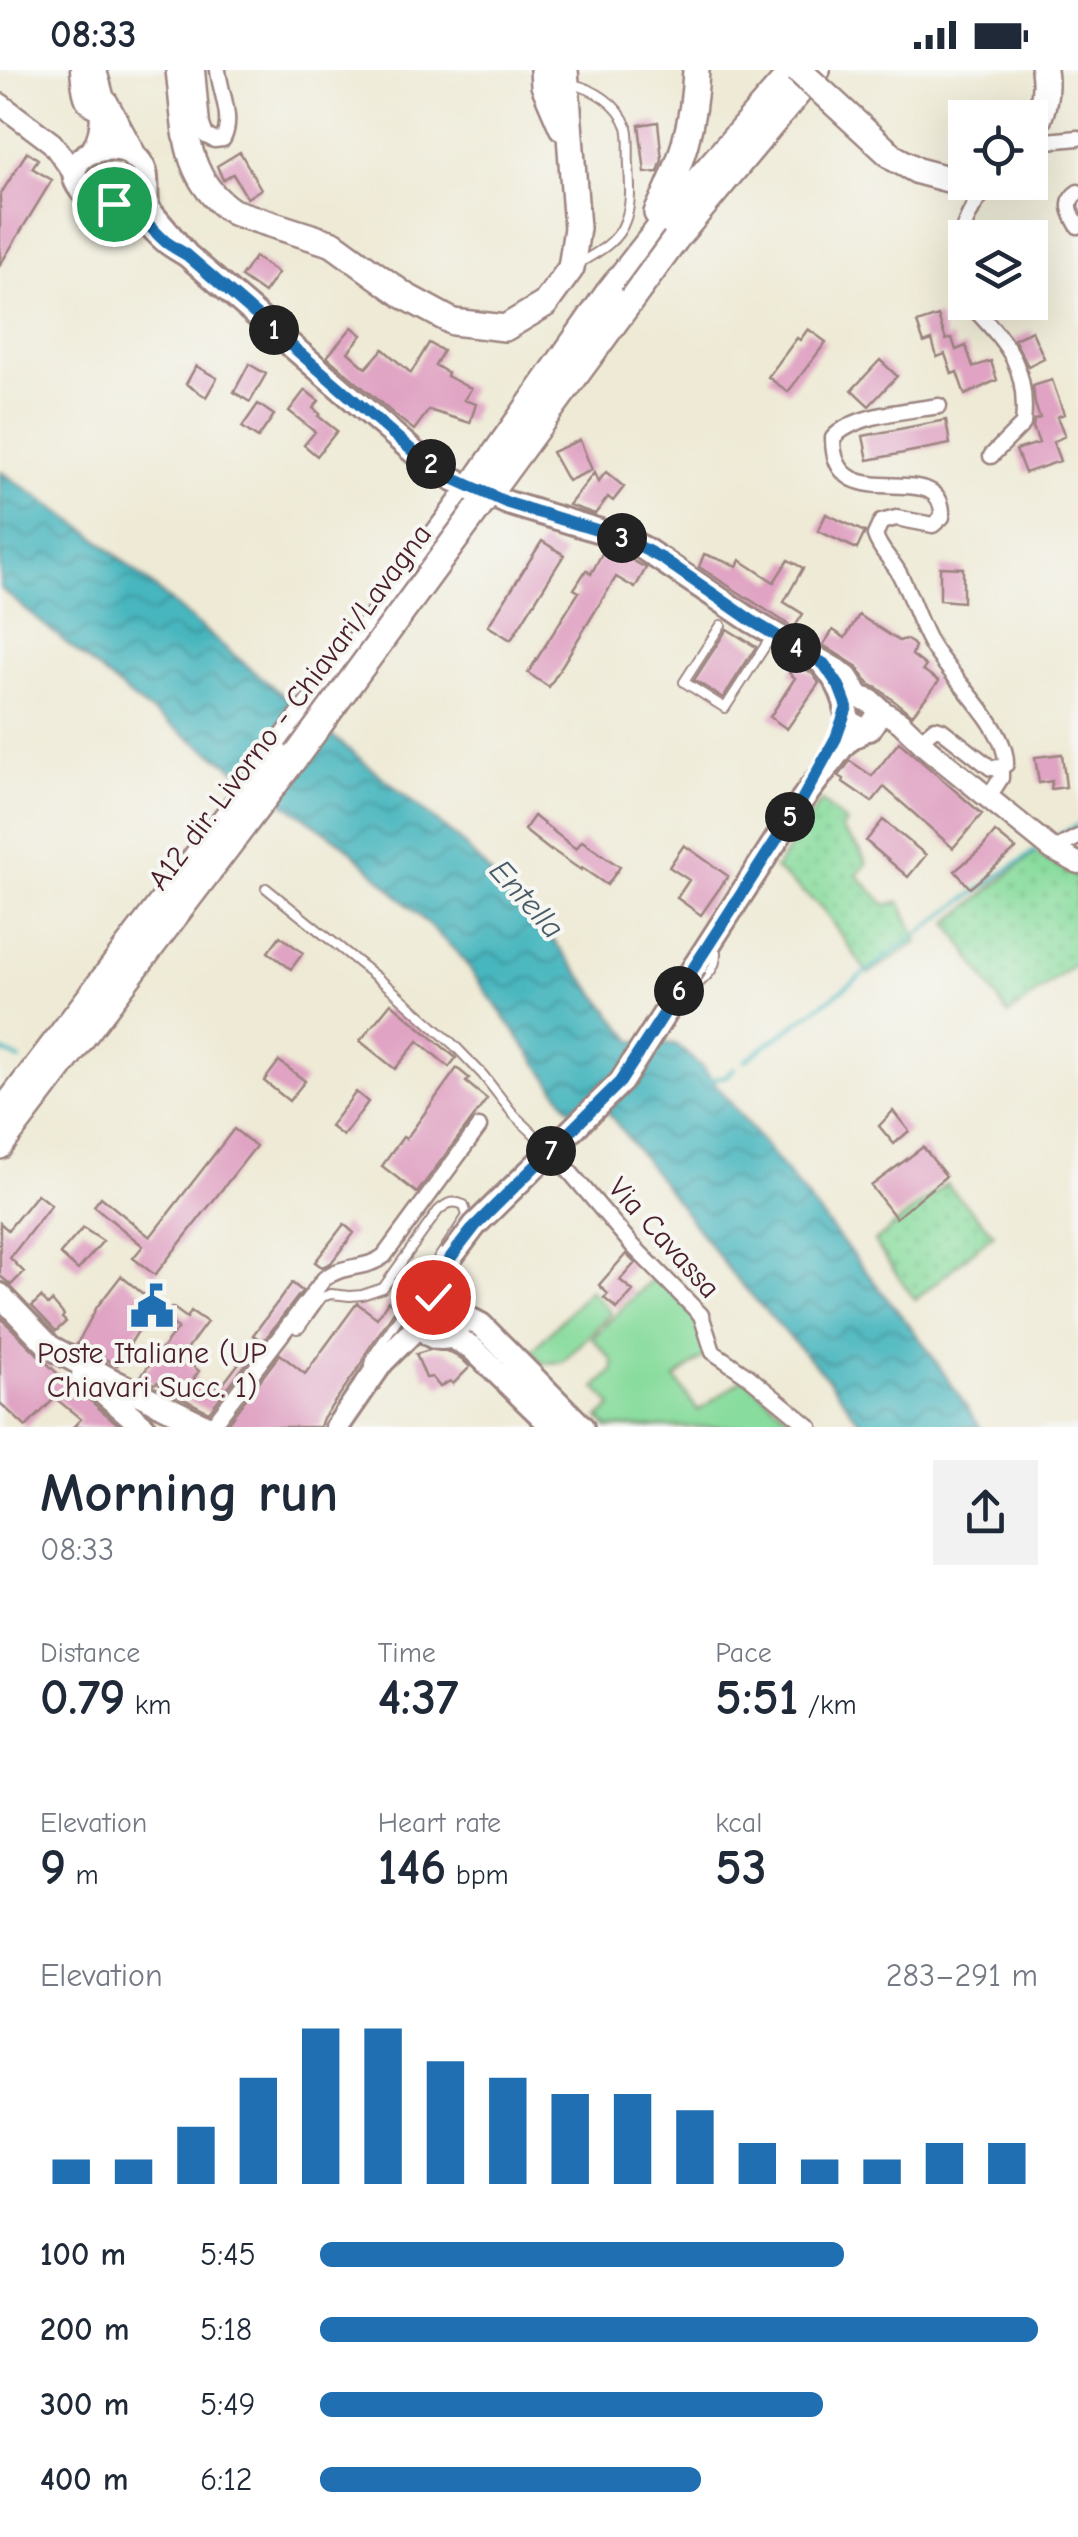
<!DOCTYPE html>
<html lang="en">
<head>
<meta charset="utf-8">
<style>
  :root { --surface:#fff; --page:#f2f2f3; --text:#1f2937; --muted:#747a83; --accent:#1f6fb2 }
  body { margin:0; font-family:"Comic Neue",sans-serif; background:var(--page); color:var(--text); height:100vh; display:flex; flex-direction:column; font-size:38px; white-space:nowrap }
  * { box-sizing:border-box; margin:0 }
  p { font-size:32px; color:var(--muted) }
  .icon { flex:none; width:55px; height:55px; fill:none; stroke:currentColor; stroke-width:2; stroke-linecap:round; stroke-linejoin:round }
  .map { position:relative; height:1357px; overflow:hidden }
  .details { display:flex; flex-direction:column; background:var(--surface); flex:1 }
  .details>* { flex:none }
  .fabs { position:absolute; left:948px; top:30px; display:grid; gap:20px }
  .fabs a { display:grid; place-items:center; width:100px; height:100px; border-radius:0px; background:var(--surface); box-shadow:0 10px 40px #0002; font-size:50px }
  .pin { position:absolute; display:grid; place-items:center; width:85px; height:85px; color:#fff; margin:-42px; border:5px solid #fff; border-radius:50%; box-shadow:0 2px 10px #0007 }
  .km { position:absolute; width:50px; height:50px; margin:-25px; border-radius:50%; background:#222; color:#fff; font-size:28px; line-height:50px; text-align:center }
  .round { display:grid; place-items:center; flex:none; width:105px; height:105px; border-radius:0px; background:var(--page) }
  .overview { display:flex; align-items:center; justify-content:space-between; height:170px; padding:0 40px }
  h1 { font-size:55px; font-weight:700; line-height:75px }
  .stats { display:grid; grid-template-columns:repeat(3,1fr); gap:15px; height:170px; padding:10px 40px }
  .stats div { display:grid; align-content:center }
  .stats b { font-size:50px; font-weight:700 }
  .stats small { font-size:28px; font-weight:400 }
  .stats p { font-size:28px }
  .chart { height:280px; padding:20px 40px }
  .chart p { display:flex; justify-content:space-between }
  .chart svg { width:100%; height:180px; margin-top:10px; stroke:var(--accent); stroke-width:6 }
  ul { padding:0 40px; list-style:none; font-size:32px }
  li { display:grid; grid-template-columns:160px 120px 1fr; align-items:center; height:75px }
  li i { height:25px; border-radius:12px; background:var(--accent) }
  .status { display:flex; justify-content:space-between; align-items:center; height:70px; padding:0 50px; background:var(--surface); direction:ltr }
  .status svg { height:28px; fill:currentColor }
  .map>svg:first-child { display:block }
  .grass { fill:url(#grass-dots); stroke:#697e64; stroke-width:2.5 }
  .garden { fill:#88dc9d; stroke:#697e64; stroke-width:2.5 }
  .water { fill:url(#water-waves); stroke:#486a74; stroke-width:2.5 }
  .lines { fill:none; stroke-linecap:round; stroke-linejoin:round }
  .stream { stroke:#47b6be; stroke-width:4 }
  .building { fill:#e0a3c3 }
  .lane-casing { stroke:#9c8480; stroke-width:12 }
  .street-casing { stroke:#9c8480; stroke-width:19 }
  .secondary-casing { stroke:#9c8480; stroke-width:25 }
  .primary-casing { stroke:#9c8480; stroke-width:28 }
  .highway-casing { stroke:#9c8480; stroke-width:30 }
  .lane { stroke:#fff; stroke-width:8 }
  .street { stroke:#fff; stroke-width:14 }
  .secondary { stroke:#fff; stroke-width:20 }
  .primary { stroke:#fff; stroke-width:22 }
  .highway { stroke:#fff; stroke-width:25 }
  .primary-bridge-casing { stroke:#9c8480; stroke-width:28; stroke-linecap:butt }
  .highway-bridge-casing { stroke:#9c8480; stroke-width:30; stroke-linecap:butt }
  .primary-bridge { stroke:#fff; stroke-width:22 }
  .highway-bridge { stroke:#fff; stroke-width:25 }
  .route-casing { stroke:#fff; stroke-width:20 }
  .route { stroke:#1f6fb2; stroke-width:12 }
  .labels { text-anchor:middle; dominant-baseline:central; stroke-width:8; stroke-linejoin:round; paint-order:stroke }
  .street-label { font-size:30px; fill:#4a1f2b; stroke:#f6f6f2 }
  .poi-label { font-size:30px; fill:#4a1f2b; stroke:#f6f6f2 }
  .water-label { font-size:32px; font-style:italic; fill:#495b66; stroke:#f6f6f2 }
</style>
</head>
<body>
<div class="status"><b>08:33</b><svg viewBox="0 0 49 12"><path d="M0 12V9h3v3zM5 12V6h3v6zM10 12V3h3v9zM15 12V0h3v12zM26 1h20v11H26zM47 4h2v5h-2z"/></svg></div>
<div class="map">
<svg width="1078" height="1357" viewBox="0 0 1078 1357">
  <defs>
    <pattern id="grass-dots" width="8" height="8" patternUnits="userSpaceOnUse" patternTransform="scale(2.5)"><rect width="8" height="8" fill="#88dc9d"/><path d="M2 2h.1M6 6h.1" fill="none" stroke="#77bc87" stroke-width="1.8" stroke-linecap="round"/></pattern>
    <pattern id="water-waves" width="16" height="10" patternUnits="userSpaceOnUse" patternTransform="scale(2.5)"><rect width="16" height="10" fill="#47b6be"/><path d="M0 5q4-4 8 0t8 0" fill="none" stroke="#3d939b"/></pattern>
  </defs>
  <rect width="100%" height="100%" fill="#f6f6f2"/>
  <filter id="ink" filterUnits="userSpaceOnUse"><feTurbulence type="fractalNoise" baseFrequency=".01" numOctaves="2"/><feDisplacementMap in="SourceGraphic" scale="20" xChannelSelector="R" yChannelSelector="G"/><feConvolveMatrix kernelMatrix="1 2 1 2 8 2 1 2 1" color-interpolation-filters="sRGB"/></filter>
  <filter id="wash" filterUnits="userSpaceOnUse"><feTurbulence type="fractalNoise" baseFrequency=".0048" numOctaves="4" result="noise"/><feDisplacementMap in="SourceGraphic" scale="40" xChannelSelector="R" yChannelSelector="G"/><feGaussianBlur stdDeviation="2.25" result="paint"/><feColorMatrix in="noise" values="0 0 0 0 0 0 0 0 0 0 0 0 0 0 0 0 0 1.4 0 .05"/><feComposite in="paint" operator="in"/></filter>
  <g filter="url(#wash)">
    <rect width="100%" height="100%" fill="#eeead5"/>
    <!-- grass -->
    <path class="grass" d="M821,731l25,22 -5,6 19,21 7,14 -10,11 29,30 14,-4 18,41 -50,32 -46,-66 -47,-39z
      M1035,783l43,25v84l-70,53 -60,-92z
      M946,1114l48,50 -79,66 -41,-58z"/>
    <!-- garden -->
    <path class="garden" d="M656,1205l44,48 8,31 -33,24 23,33 46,-33 56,49h-192l-9,-9 13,-12 -16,-19 17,-16v-10l-21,-23z
      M590,1220l21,23 -48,49 -21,1 -10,-12z"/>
    <!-- water -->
    <path class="water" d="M0,401l89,61 135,115 235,193 94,100 80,101 42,3 27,23 222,277 56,83h-116l-36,-48 -96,-105 -134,-175 -23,17 -116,-162 -114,-109 -209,-144 -136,-113z"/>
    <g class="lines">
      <!-- stream -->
      <path class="stream" d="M1059,765l19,-10
        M0,980l20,10
        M745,991l218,-160 72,-50
        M707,1010l19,-4 8,-7"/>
    </g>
    <g id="blocks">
      <!-- building -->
      <path class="building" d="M658,52l4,38 -4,12 -13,1 -6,-48z
        M27,82l11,7 -6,9 20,12 -52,85v-70z
        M240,82l21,37 -14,9 -14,-24 -10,6 -6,-14z
        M255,187l23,16 -14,20 -23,-16z
        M938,246l8,24 6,-2 4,12 10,-4 7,21 18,-6 6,19 -32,15 -8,-23 -5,2 -7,-20 -8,3 -5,-17 -8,3 -7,-20z
        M352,257l10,8 -14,17 18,16 17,-19 28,24 18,-30 14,8 -8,14 13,8 -1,3 24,13 -7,11 12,4 -6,19 -41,-13 -15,20 -18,-14 -69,-59z
        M808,259l18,13 -38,50 -20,-15 29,-39 3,2z
        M1032,261l12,27 -16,8 -14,-27z
        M880,290l17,16 -28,30 -17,-16z
        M249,294l17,10 -16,28 -16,-10z
        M196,296l21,12 -11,19 -20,-13z
        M1052,310l12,34 -7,3 8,19 -12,6 7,19 -35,12 -9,-23 23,-7 -6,-16 1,-7 6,-2 -5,-14 -2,-18z
        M305,320l14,11 -6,7 7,6 -2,2 19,15 -20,25 -13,-11 11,-13 -26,-21z
        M258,334l16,11 -16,23 -16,-11z
        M946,350l4,24 -82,16 -5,-24z
        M580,370l12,30 -24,11 -16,-29z
        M606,402l18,15 -11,14 -5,-4 -13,17 -26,-9 25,-32 4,9z
        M826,444l39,18 -8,17 -39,-18z
        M542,471l22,14 -53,85 -23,-14z
        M605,478l12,4 29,16 -11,20 -19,-11 -67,110 -21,-14 51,-81 -5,-3 12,-19 5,4z
        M704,484l33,12 3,-6 34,22 14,-22 15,8 -19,34 19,12 -9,14 -95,-61z
        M940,497l23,1v34l-23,-2z
        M859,545l40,26 6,-2 7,4 3,3 -3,9 14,11 -3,4 16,11 -27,34 -33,-26 -10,-5 -13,-18 -33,-21 10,-15 12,8z
        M727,559l29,18 -33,51 -29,-18z
        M796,594l16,9 7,10 -32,46 -17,-12 25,-39 -6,-5z
        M899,672l83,72 -29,34 -69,-61 -12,15 -29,-20 1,-3 -5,-3 11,-15 22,15z
        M1062,684l4,33 -15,2 1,-8 -13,2 -4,-26z
        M534,746l42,33 6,-8 38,26 -13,18 -25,-17 -1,2 -29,-20 -1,1 -27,-21z
        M883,750l43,35 -18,22 -42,-36z
        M995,762l21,17 -46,39 -15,-17 27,-23z
        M684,775l44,31 -27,39 -24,-17 12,-18 -20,-13z
        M280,866l23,17 -12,16 -23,-17z
        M391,933l65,55 -7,9 -31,-26 -23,28 -35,-28z
        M279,991l26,20 -16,20 -25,-20z
        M457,998l12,10 -3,4 21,17 -70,94 -35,-27 21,-29 3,2z
        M356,1022l12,10 -25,34 -13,-10z
        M893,1041l16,20 -15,13 -15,-18z
        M234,1059l22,17 -101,129 -22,-17 10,-12 -49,-40 7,-9 49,40z
        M923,1077l23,29 -50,42 -25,-32z
        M37,1124l14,11 -41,53 14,14 -13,13 -11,-9v-53l8,7z
        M344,1154l10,9 -23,30 -9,4 -7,-5z
        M83,1158l20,13 -25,29 -18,-16z
        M626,1184l9,9 -15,17 13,11 -16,18 -13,-11 4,-4 -9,-9z
        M121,1206l37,30 -12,18 -3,-1 -26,42 -40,-21 20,-37z
        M292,1213l10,8 -93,121 -38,-20 -14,-10 -3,2 -14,-7 38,-49 -14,-10 8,-11 15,11 4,-7 16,11 -26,35 18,14 -5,7 16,13 5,-7 5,4 38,-50 -5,-3z
        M41,1227l7,8 4,-4 12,14 -2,3 4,4 -10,9 -24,-25z
        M388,1231l9,6 -31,46 -3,9 -40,56 -3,9h-91l-3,-2 54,-71 25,20 52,-71 20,15z
        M0,1247l71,70 2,-1 48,41h-48l8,-8 -26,-21 -29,29 -26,-24z
        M433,1279l13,2 16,8 8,8 -17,17 -3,-3 -10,6 -8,-10 -6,1 -10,-24z"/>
    </g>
  </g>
  <g filter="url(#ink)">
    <use href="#blocks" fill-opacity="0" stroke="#9c8480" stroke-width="2.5"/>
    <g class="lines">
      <!-- lane casing -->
      <g class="lane-casing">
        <path id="lane" d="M572,14c22,5 47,20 55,43 3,11 1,27 2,39 1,19 3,37 -4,55 -7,21 -28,32 -46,42
          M721,555l-37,57 41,26 46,-71
          M266,818l124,100 64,57 29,30 31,40 36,34
          M689,922c14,-13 28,-21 27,-40l-4,-4
          M290,1255l7,4 3,-1 22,-31 9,-3 19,2 12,-1 21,-7 55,-77c9,-8 14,-11 26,-6l3,11 -95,141 -2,7"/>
      </g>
      <!-- street casing -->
      <g class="street-casing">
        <path id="street" d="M78,0c2,20 1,42 26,41
          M197,0l5,55 4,11 8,4 9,-1c11,-21 -3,-47 -5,-69
          M1030,86l17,-15 31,-3
          M1078,122c-14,9 -7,22 0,34
          M965,230c-5,-9 -10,-21 -10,-31 0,-27 17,-72 40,-87
          M968,232c38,41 61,62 55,122l-32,32
          M939,336c-31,5 -85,8 -106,32 -1,86 112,14 109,79l-9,8 -37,-7 -15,4 -6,13c6,18 17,24 25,40 12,23 19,49 32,71 19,32 75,81 74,118l-5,3v11l-13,20
          M920,671l15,-13 7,2 49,38 10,-1
          M1053,780l25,-13
          M563,1094l70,82 68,69 12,37 35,24 62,51
          M211,1357l113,-148c18,-15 42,-9 60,-23l95,-129"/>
      </g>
      <!-- secondary casing -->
      <g class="secondary-casing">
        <path id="secondary" d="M0,34l52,39 24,33
          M879,639l21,13 28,27 125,101 25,13"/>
      </g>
      <!-- primary casing -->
      <g class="primary-casing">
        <path id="primary" d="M187,185l-39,-46c-4,-15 2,-34 -7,-46 -21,-31 -89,-8 -59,28 10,13 30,10 43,16 18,7 28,24 42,35 6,5 14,9 20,13l228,198 38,26 55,24 115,35 20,10 109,73 84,49 11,8 12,19 11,4 9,8 -2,8 -8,12c-8,0 -17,-2 -21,-11 -3,-5 -1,-11 -3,-16 -4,-14 -12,-27 -21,-37
          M695,896l107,-166 43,-57 19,-13
          M0,1225l50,52 65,35 92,45
          M420 1247a21 21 0 1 1 42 0a21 21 0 1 1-42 0Z
          M462,1245l19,10 101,102
          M450,1266l21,11 82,80
          M83,1305l61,52
          M337,1357l45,-65 39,-39"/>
      </g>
      <!-- highway casing -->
      <g class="highway-casing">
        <path id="highway" d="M93,0c9,28 17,52 2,79
          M179,0c7,55 3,108 54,142l100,32 72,52 48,26 52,6 40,-24 26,-36 6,-40 -12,-158
          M543,0l1,15 18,42
          M831,30l63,58 24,13 30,8 17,-3
          M105,33l28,52
          M1030,69c11,-24 18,-43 14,-69
          M657,143c24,-48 37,-88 39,-143
          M675,170l142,-170
          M609,222l82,-104 103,-118
          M0,1045l313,-411 154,-209
          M0,1076l297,-391"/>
      </g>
      <!-- lane -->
      <use href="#lane" class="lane"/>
      <!-- street -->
      <use href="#street" class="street"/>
      <!-- secondary -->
      <use href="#secondary" class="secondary"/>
      <!-- primary -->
      <use href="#primary" class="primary"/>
      <!-- highway -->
      <use href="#highway" class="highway"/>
      <!-- primary-bridge casing -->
      <g class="primary-bridge-casing">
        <path id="primary-bridge" d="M451,1187l24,-32 146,-143 74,-116"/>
      </g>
      <!-- highway-bridge casing -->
      <g class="highway-bridge-casing">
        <path id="highway-bridge" d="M798,0l33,30
          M471,418l138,-196
          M297,685l378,-515"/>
      </g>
      <!-- primary-bridge -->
      <use href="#primary-bridge" class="primary-bridge"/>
      <!-- highway-bridge -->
      <use href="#highway-bridge" class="highway-bridge"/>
    </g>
  </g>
  <g class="lines" filter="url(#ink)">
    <!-- route casing -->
    <g class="route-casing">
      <path id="route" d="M114,134c23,4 35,23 52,38 7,5 14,9 21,13l228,198 37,25 56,25 115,35 40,21 89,62 72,43 15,22 8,21 -11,31 -34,62 -182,282 -145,144 -24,31 -18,40"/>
    </g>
    <!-- route -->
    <use href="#route" class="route"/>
  </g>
  <!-- icons -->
  <defs>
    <g id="civic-bare" transform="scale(3.45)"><path d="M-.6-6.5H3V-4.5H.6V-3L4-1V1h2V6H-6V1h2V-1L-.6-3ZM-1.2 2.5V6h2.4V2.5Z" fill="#1f6fb2" stroke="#f6f6f2" stroke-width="2.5" paint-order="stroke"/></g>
  </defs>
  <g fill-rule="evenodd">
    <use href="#civic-bare" x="152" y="1236"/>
  </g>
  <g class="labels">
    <!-- street labels -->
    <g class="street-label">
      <text transform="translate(290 637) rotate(-53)">A12 dir. Livorno - Chiavari/Lavagna</text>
      <text transform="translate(664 1168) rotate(48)">Via Cavassa</text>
    </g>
    <!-- poi labels -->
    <g class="poi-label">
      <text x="152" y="1283">Poste Italiane (UP<tspan x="152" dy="34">Chiavari Succ. 1)</tspan></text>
    </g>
    <!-- water labels -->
    <g class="water-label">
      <text transform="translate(527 829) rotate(48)">Entella</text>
    </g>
  </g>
</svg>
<div class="fabs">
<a><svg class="icon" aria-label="locate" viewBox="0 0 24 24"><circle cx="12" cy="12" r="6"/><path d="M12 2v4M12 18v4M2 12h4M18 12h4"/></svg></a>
<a><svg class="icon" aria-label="layers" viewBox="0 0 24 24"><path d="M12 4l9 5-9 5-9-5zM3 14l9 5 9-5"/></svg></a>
</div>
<div class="pin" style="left:114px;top:134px;background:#1e9e55"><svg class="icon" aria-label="arrive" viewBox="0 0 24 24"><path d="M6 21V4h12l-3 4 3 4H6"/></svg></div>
<div class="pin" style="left:433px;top:1227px;background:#d93025"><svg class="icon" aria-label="check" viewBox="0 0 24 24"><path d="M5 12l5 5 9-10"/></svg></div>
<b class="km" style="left:274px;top:260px">1</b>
<b class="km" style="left:431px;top:394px">2</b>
<b class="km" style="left:622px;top:468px">3</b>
<b class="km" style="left:796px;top:578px">4</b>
<b class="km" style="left:790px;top:747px">5</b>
<b class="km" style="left:679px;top:921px">6</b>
<b class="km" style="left:551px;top:1081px">7</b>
</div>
<section class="details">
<div class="overview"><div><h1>Morning run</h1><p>08:33</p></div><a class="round"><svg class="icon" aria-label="share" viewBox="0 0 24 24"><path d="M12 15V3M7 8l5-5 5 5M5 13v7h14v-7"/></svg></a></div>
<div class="stats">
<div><p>Distance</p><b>0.79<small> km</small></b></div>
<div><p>Time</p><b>4:37</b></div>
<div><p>Pace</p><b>5:51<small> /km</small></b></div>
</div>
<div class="stats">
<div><p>Elevation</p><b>9<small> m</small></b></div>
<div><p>Heart rate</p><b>146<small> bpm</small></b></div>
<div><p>kcal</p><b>53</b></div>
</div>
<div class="chart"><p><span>Elevation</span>283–291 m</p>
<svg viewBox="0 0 160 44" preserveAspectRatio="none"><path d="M5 44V38M15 44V38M25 44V30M35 44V18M45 44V6M55 44V6M65 44V14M75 44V18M85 44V22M95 44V22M105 44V26M115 44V34M125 44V38M135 44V38M145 44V34M155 44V34"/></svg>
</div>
<ul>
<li><b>100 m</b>5:45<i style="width:73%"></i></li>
<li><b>200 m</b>5:18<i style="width:100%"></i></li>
<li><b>300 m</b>5:49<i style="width:70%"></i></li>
<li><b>400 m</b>6:12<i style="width:53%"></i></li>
</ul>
</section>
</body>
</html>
